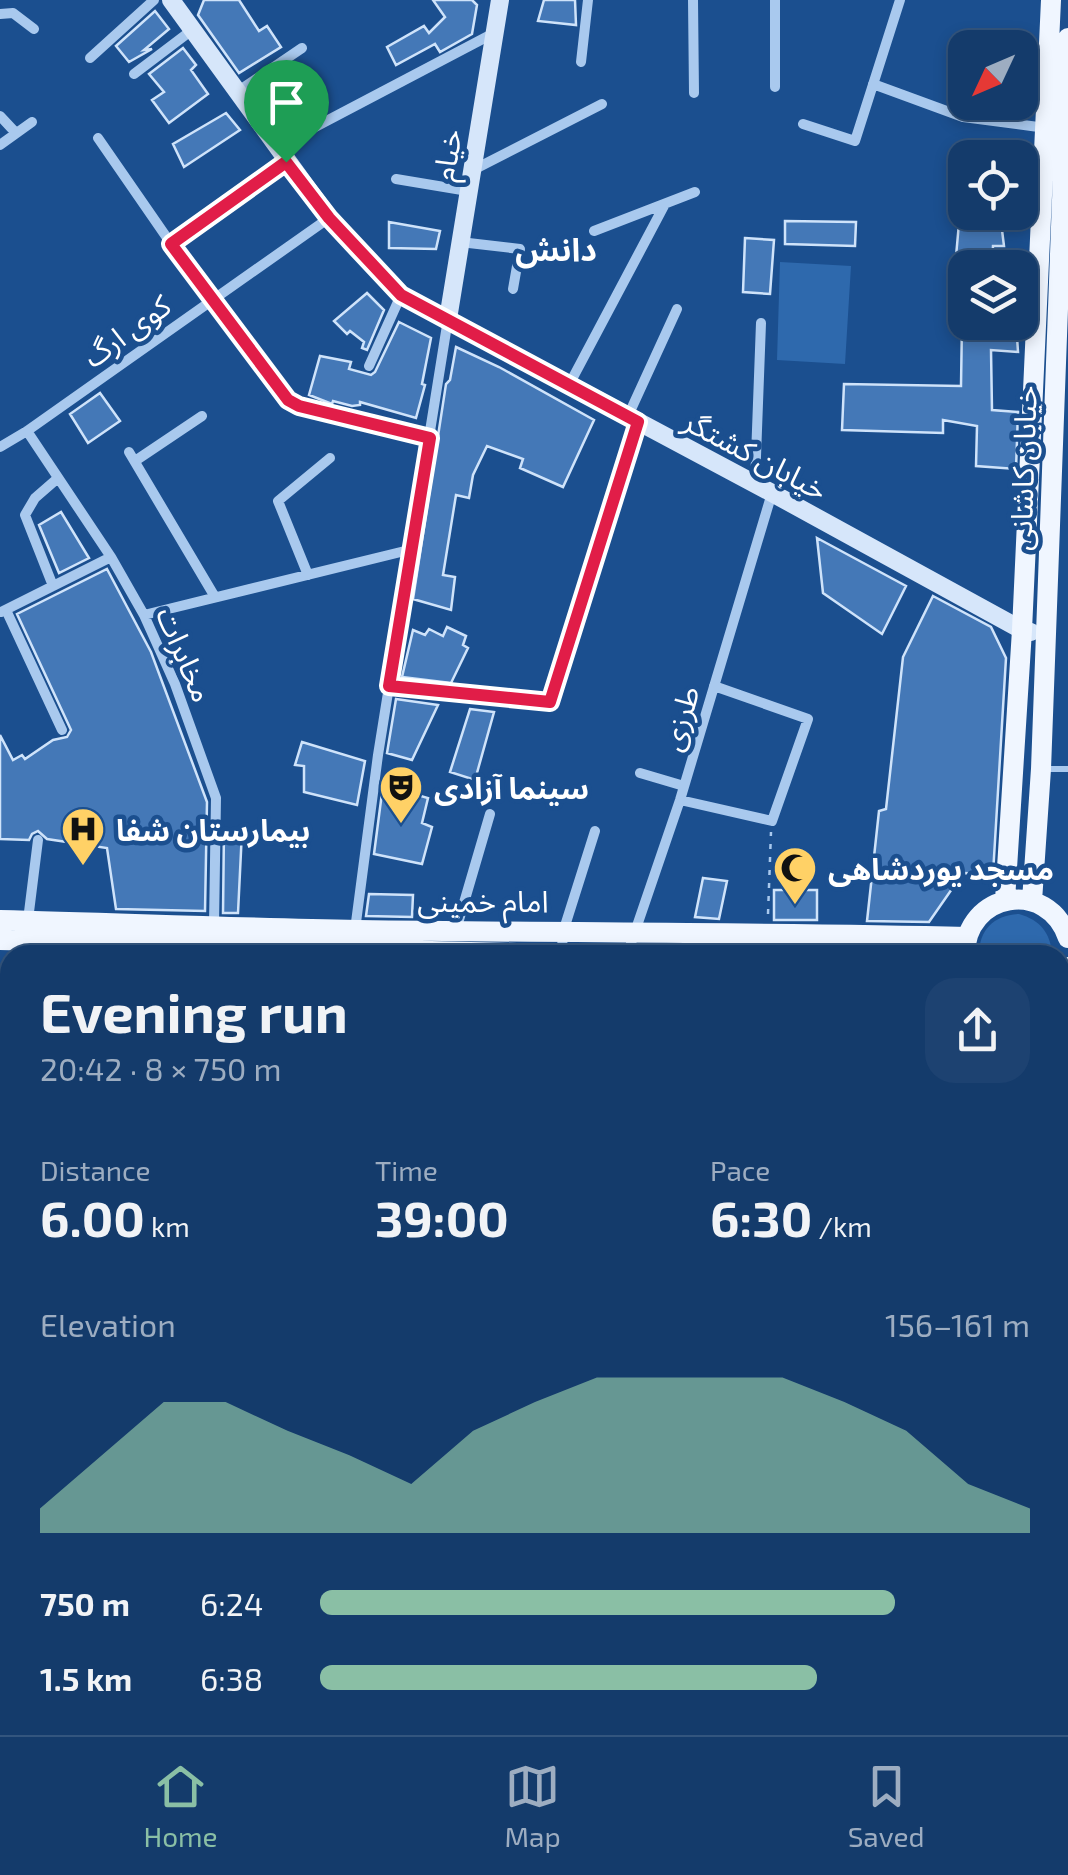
<!DOCTYPE html>
<html lang="en">
<head>
<meta charset="utf-8">
<style>
  :root { --surface:#143b6b; --page:#1d4271; --text:#f1f3f6; --muted:#9dadc1; --line:#33557e; --accent:#8abfa5 }
  body { margin:0; font-family:"Exo 2","Noto Sans Arabic",sans-serif; background:var(--page); color:var(--text); height:100vh; display:flex; flex-direction:column; font-size:38px; white-space:nowrap }
  * { box-sizing:border-box; margin:0 }
  p { font-size:32px; color:var(--muted) }
  .icon { flex:none; width:55px; height:55px; fill:none; stroke:currentColor; stroke-width:2; stroke-linecap:round; stroke-linejoin:round }
  .map { position:relative; flex:1; overflow:hidden }
  .panel { position:absolute; left:0px; top:945px; width:1070px; height:790px; display:flex; flex-direction:column; background:var(--surface); border-radius:30px 30px 0 0; box-shadow:0 5px 15px #0003,0 0 0 2px var(--line) }
  .panel>* { flex:none }
  .needle { width:65px; rotate:226deg }
  .fabs { position:absolute; left:948px; top:30px; display:grid; gap:20px }
  .fabs a { display:grid; place-items:center; width:90px; height:90px; border-radius:20px; background:var(--surface); box-shadow:0 5px 15px #0003,0 0 0 2px var(--line); font-size:50px }
  .pin { position:absolute; display:grid; place-items:center; width:85px; height:85px; color:#fff; margin:-102px -42px; border-radius:50% 50% 50% 0; rotate:-45deg; box-shadow:0 0 10px #0007 }
  .pin .icon { rotate:45deg }
  .round { display:grid; place-items:center; flex:none; width:105px; height:105px; border-radius:30px; background:var(--page) }
  .head { display:flex; align-items:center; justify-content:space-between; height:170px; padding:0 40px }
  h1 { font-size:55px; font-weight:700; line-height:75px }
  .stats { display:grid; grid-template-columns:repeat(3,1fr); gap:15px; height:170px; padding:10px 40px }
  .stats div { display:grid; align-content:center }
  .stats b { font-size:50px; font-weight:700 }
  .stats small { font-size:28px; font-weight:400 }
  .stats p { font-size:28px }
  .chart { height:280px; padding:20px 40px }
  .chart p { display:flex; justify-content:space-between }
  .chart svg { width:100%; height:180px; margin-top:10px; fill:var(--accent); opacity:.7 }
  ul { padding:0 40px; list-style:none; font-size:32px }
  li { display:grid; grid-template-columns:160px 120px 1fr; align-items:center; height:75px }
  li i { height:25px; border-radius:12px; background:var(--accent) }
  .tabs { display:flex; justify-content:space-around; align-items:center; height:140px; border-top:2px solid var(--line); background:var(--surface); font-size:28px; color:var(--muted) }
  .tabs a { display:grid; justify-items:center; gap:5px }
  .tabs .current { color:var(--accent) }
  .map>svg:first-child { display:block }
  .green { fill:#2e69ad }
  .building { fill:#4478b7; stroke:#cfe3fa; stroke-width:2.5 }
  .lines { fill:none; stroke-linecap:round; stroke-linejoin:round }
  .path { stroke:#a9c9ee; stroke-width:2.5; stroke-dasharray:5 8; stroke-linecap:butt }
  .lane { stroke:#a9c9ee; stroke-width:6 }
  .street { stroke:#a9c9ee; stroke-width:10 }
  .secondary { stroke:#d6e6fa; stroke-width:18 }
  .primary { stroke:#f0f6ff; stroke-width:20 }
  .route-casing { stroke:#fff; stroke-width:20 }
  .route { stroke:#e11d48; stroke-width:12 }
  .labels { text-anchor:middle; dominant-baseline:central; stroke-width:9; stroke-linejoin:round; paint-order:stroke }
  .street-label { font-size:30px; fill:#fff; stroke:#1b4f8f }
  .poi-label { font-size:30px; font-weight:bold; fill:#fff; stroke:#1b4f8f; text-anchor:start }
  .neighbourhood-label { font-size:32px; font-weight:bold; fill:#fff; stroke:#1b4f8f }
</style>
</head>
<body>
<div class="map">
<svg width="1068" height="1735" viewBox="0 0 1068 1735">
  <rect width="100%" height="100%" fill="#1b4f8f"/>
  <!-- green -->
  <path class="green" d="M780,262l71,4 -6,98 -68,-4z
    M1019,914c21,6 32,19 33,41h-73c0,-25 15,-40 40,-41z"/>
  <!-- building -->
  <path class="building" d="M204,0h35l20,31 8,-5 14,21 -42,26 -41,-58z
    M433,0h39l5,5 -5,29 -32,18 -5,-8 -39,21 -9,-18 37,-21 5,7 16,-16z
    M544,0h31l1,25 -38,-4z
    M155,11l14,18 -25,21 8,-1 -23,13 -13,-16z
    M183,48l13,17 -5,5 17,24 -39,29 -17,-23 12,-8 -15,-18z
    M226,113l14,17 -56,37 -11,-23z
    M960,212l40,2 4,32h-11l-1,22h-27v41l-13,-8z
    M785,221l71,1 -1,24 -70,-2z
    M389,222l51,9 -4,18 -47,-1z
    M745,238l29,2 -4,54 -27,-2z
    M367,293l17,17 -17,40 -5,-2 2,-6 -14,-11 -3,3 -13,-13z
    M399,322l32,16 -9,46 3,1 -9,33 -56,-16v3l-8,1 -19,-5 -1,3 -23,-9 11,-39 31,6 -2,7 22,6 4,-3z
    M962,322h54l2,30 -27,-2 1,60 26,2 -2,57 -40,-3 1,-40 -34,-6v13l-101,-3 2,-46 117,2z
    M456,347l43,20 95,53 -31,67 -43,-19 3,-9 -36,-13 -14,29 -4,23 -13,-3 -13,80 12,2 -4,33 -38,-11 33,-215 4,-4z
    M100,393l20,28 -32,22 -18,-29z
    M61,512l28,46 -30,15 -20,-48z
    M817,538l89,48 -24,48 -59,-41z
    M107,569l44,83 56,150 -2,109 -89,-2 -9,-61 -60,-9 -9,-8 -6,3 -3,6 -29,-1v-104l13,25 9,-5 3,4 28,-19 14,-3 4,-7 -54,-116z
    M933,596l58,31 15,31 -13,216 -30,-1 -34,49 -62,-1 12,-110 7,-2 17,-152z
    M447,627l19,9 -3,9 5,3 -17,35 -49,-6 11,-47 12,5 4,-6 14,7z
    M396,699l42,6 -26,55 -25,-7z
    M470,709l24,3 -19,68 -25,-8z
    M302,742l63,19 -8,44 -53,-13v-26l-9,-1z
    M383,785l45,13 -6,25 10,4 -10,37 -48,-10z
    M224,829l18,2 -4,82h-15z
    M703,878l24,3 -8,38 -24,-2z
    M774,890h43v30h-43z
    M369,894l44,1 -1,22 -46,-1z"/>
  <g class="lines">
    <!-- path -->
    <path class="path" d="M181,237l95,-68
      M768,914l3,-82"/>
    <!-- lane -->
    <path class="lane" d="M1042,769h26
      M187,1735l5,-10"/>
    <!-- street -->
    <path class="street" d="M693,0l1,93
      M0,14l13,-1 21,16
      M90,58l64,-58
      M581,62l7,-62
      M134,74l58,-44
      M873,84l90,33 83,11
      M775,87v-87
      M237,92l65,-44
      M0,116l15,16
      M803,124l52,17 45,-141
      M98,138l112,162 78,100 11,7 131,32
      M0,145l32,-23
      M277,147l217,-114
      M473,170l129,-66
      M396,179l72,12
      M594,231l101,-39
      M460,242l60,7 -7,40
      M369,366l32,-71
      M569,385l96,-181
      M628,416l49,-107
      M27,431l84,126 33,58 31,69 41,114 -2,126
      M0,447l27,-16 302,-213
      M129,452l86,145
      M135,461l67,-45
      M755,483l6,-160
      M308,575l-30,-74 52,-43
      M53,586l-28,-71 10,-17 23,-20
      M6,610l56,120
      M1,612l110,-55
      M144,615l269,-66
      M389,685l160,17 89,-281
      M640,773l44,13
      M680,800l92,21 36,-102 -94,-33
      M28,920l10,-80
      M355,930l23,-175 70,-436
      M456,930l34,-116
      M561,954l3,-25 31,-98
      M627,955l53,-155 92,-307
      M685,955l3,-21
      M0,1400h10
      M1060,1409l8,1
      M0,1522l10,1
      M342,1725l44,10
      M566,1725l23,8 5,-8
      M853,1725l1,10
      M615,1735l14,-10"/>
    <!-- secondary -->
    <path class="secondary" d="M171,0l158,218 72,77 371,198 250,137 9,2
      M448,319l52,-319
      M0,1148l10,2
      M1060,1591h8
      M0,1595l10,-2
      M1060,1603l8,1
      M1060,1622h8
      M0,1627l10,-4
      M1060,1636h8
      M785,1735l12,-10"/>
    <!-- primary -->
    <path class="primary" d="M1005,900l17,-270 29,-630
      M1032,901l9,-132 27,-731
      M0,920c119,3 239,8 358,10 203,3 406,2 609,7
      M0,940l592,15
      M965,955c0,-63 83,-77 103,-17
      M1060,983l8,-16
      M946,1735l1,-10
      M965,1735l1,-10"/>
  </g>
  <g class="lines">
    <!-- route casing -->
    <g class="route-casing">
      <path id="route" d="M286,162l43,56 72,77 237,127 -88,280 -161,-16 41,-248 -131,-32 -11,-6 -117,-156z"/>
    </g>
    <!-- route -->
    <use href="#route" class="route"/>
  </g>
  <!-- icons -->
  <defs>
    <g id="theatre-pin" transform="scale(2.25)"><path d="M0 17L-7.5 6A9.5 9.5 0 1 1 7.5 6Z" fill="#ffd166" stroke="#1b4f8f"/><path d="M-5-5.5Q0-4 5-5.5V0Q5 5 0 6Q-5 5-5 0ZM-3.3-2.5H-1v1.5H-3.3ZM1-2.5H3.3v1.5H1ZM-2.8 1Q0 5.5 2.8 1Z" fill="#111"/></g>
    <g id="hospital-pin" transform="scale(2.25)"><path d="M0 17L-7.5 6A9.5 9.5 0 1 1 7.5 6Z" fill="#ffd166" stroke="#1b4f8f"/><path d="M-5-5h3v3.5h4V-5h3V5h-3V1.5h-4V5h-3Z" fill="#111"/></g>
    <g id="mosque-pin" transform="scale(2.25)"><path d="M0 17L-7.5 6A9.5 9.5 0 1 1 7.5 6Z" fill="#ffd166" stroke="#1b4f8f"/><path d="M3.5-4.9A6 6 0 1 0 3.5 4.9A5 5 0 1 1 3.5-4.9Z" fill="#111"/></g>
  </defs>
  <g fill-rule="evenodd">
    <use href="#theatre-pin" x="401" y="787"/>
    <use href="#hospital-pin" x="83" y="829"/>
    <use href="#mosque-pin" x="795" y="868"/>
  </g>
  <g class="labels">
    <!-- street labels -->
    <g class="street-label">
      <text transform="translate(446 155) rotate(-81)">خیام</text>
      <text transform="translate(126 330) rotate(-36)">کوی ارگ</text>
      <text transform="translate(756 454) rotate(28)">خیابان کشتگر</text>
      <text transform="translate(1022 468) rotate(-88)">خیابان کاشانی</text>
      <text transform="translate(186 654) rotate(67)">مخابرات</text>
      <text transform="translate(679 718) rotate(-73)">طرزی</text>
      <text x="483" y="900">امام خمینی</text>
    </g>
    <!-- poi labels -->
    <g class="poi-label">
      <text x="434" y="787">سینما آزادی</text>
      <text x="116" y="829">بیمارستان شفا</text>
      <text x="828" y="868">مسجد یوردشاهی</text>
    </g>
    <!-- neighbourhood labels -->
    <g class="neighbourhood-label">
      <text x="556" y="248">دانش</text>
    </g>
  </g>
</svg>
<div class="fabs">
<a><svg class="needle" viewBox="-14 -14 28 28"><path d="M0-13l5 13h-10z" fill="#e53935"/><path d="M0 13l5-13h-10z" fill="#9dadc1"/></svg></a>
<a><svg class="icon" aria-label="locate" viewBox="0 0 24 24"><circle cx="12" cy="12" r="6"/><path d="M12 2v4M12 18v4M2 12h4M18 12h4"/></svg></a>
<a><svg class="icon" aria-label="layers" viewBox="0 0 24 24"><path d="M12 4l9 5-9 5-9-5zM3 14l9 5 9-5"/></svg></a>
</div>
<div class="pin" style="left:286px;top:162px;background:#1e9e55"><svg class="icon" aria-label="arrive" viewBox="0 0 24 24"><path d="M6 21V4h12l-3 4 3 4H6"/></svg></div>
<section class="panel">
<div class="head"><div><h1>Evening run</h1><p>20:42 · 8 × 750 m</p></div><a class="round"><svg class="icon" aria-label="share" viewBox="0 0 24 24"><path d="M12 15V3M7 8l5-5 5 5M5 13v7h14v-7"/></svg></a></div>
<div class="stats">
<div><p>Distance</p><b>6.00<small> km</small></b></div>
<div><p>Time</p><b>39:00</b></div>
<div><p>Pace</p><b>6:30<small> /km</small></b></div>
</div>
<div class="chart"><p><span>Elevation</span>156–161 m</p>
<svg viewBox="0 0 160 44" preserveAspectRatio="none"><path d="M0 44V38L10 25L20 12L30 12L40 19L50 25L60 32L70 19L80 12L90 6L100 6L110 6L120 6L130 12L140 19L150 32L160 38V44z"/></svg>
</div>
<ul>
<li><b>750 m</b>6:24<i style="width:81%"></i></li>
<li><b>1.5 km</b>6:38<i style="width:70%"></i></li>
</ul>
</section>
</div>
<nav class="tabs">
<a class="current"><svg class="icon" aria-label="home" viewBox="0 0 24 24"><path d="M3 11l9-7 9 7M6 9v11h12V9"/></svg>Home</a>
<a><svg class="icon" aria-label="map" viewBox="0 0 24 24"><path d="M3 6l6-2 6 2 6-2v14l-6 2-6-2-6 2zM9 4v14M15 6v14"/></svg>Map</a>
<a><svg class="icon" aria-label="saved" viewBox="0 0 24 24"><path d="M7 4h10v16l-5-4-5 4z"/></svg>Saved</a>
</nav>
</body>
</html>
